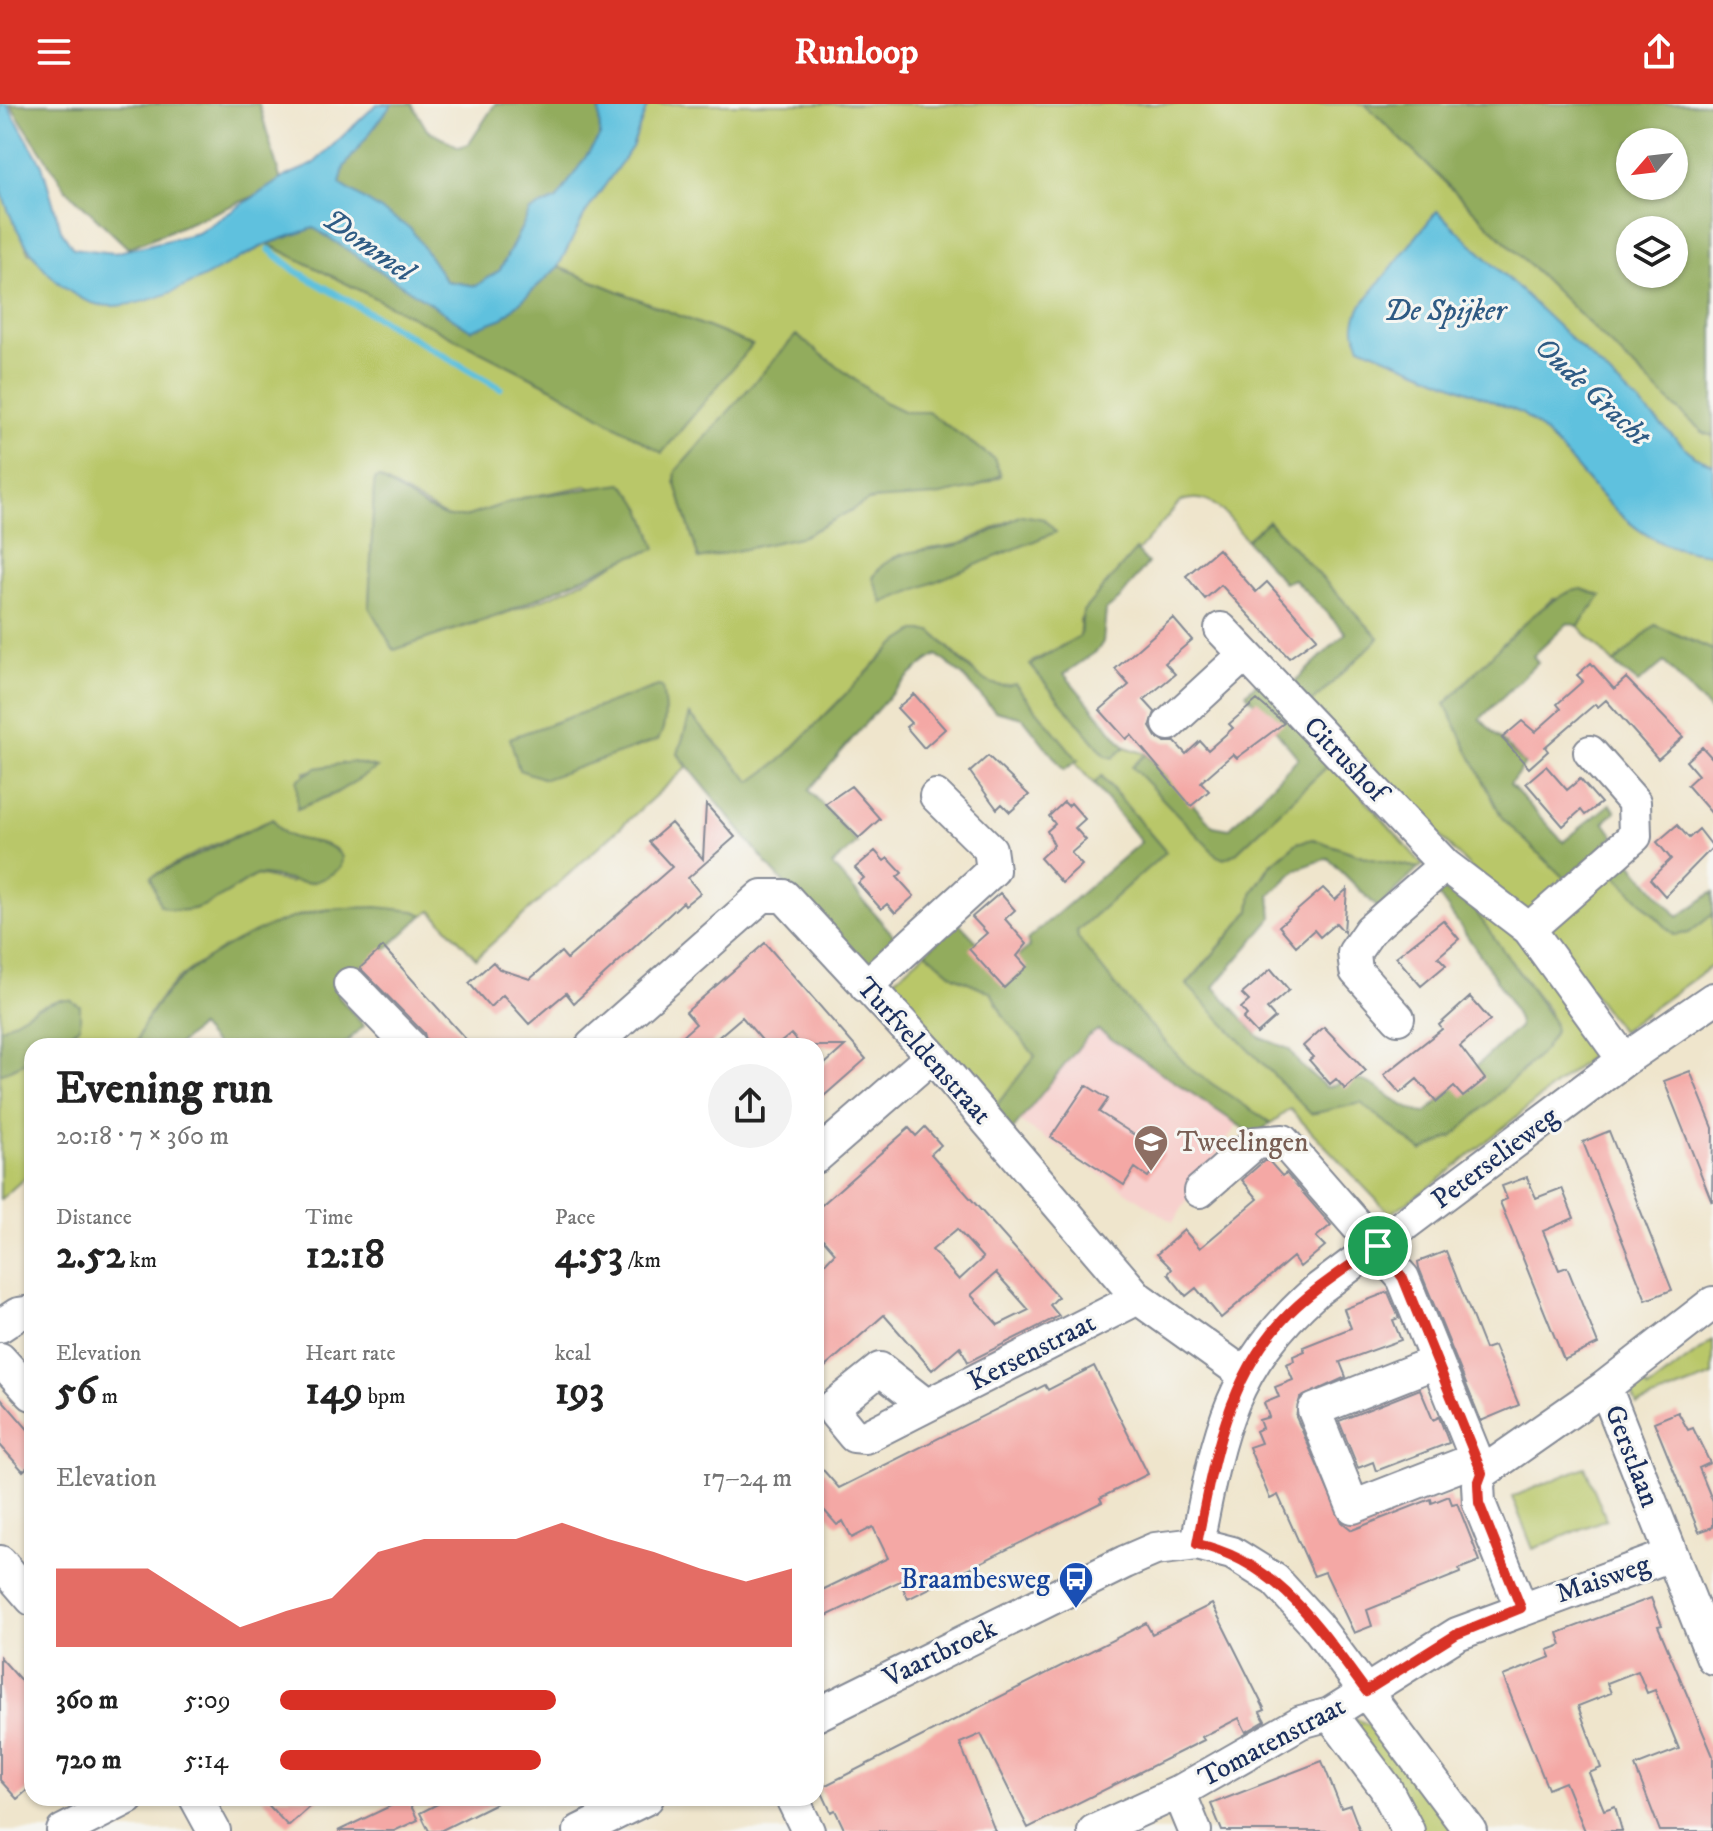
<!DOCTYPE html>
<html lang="en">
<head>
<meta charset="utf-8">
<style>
  :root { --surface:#fff; --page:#f2f2f2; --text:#222; --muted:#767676; --accent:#d93025 }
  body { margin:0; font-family:"IM FELL DW Pica",serif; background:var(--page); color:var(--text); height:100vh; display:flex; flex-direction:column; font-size:30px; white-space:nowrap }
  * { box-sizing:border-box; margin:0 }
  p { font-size:26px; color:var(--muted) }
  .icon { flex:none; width:44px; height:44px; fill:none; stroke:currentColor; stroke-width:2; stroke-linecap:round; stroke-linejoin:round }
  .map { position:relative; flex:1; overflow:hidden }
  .details { position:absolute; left:24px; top:934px; width:800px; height:768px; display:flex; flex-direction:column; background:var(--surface); border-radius:24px; box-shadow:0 2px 6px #0004 }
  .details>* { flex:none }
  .needle { width:52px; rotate:242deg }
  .controls { position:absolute; left:1616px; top:24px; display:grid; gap:16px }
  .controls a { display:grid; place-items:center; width:72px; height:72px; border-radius:50%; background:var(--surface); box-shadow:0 2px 6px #0004; font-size:40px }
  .pin { position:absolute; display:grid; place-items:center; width:68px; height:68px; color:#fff; margin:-34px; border:4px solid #fff; border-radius:50%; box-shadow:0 2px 8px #0007 }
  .round { display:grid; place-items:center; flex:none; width:84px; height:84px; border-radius:42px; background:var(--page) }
  .overview { display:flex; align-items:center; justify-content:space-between; height:136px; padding:0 32px }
  h1 { font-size:44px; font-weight:700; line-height:60px }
  .stats { display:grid; grid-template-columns:repeat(3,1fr); gap:12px; height:136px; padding:8px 32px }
  .stats div { display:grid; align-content:center }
  .stats b { font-size:40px; font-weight:700 }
  .stats small { font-size:22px; font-weight:400 }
  .stats p { font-size:22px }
  .chart { height:224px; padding:16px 32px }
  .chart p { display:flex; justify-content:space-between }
  .chart svg { width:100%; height:144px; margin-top:8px; fill:var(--accent); opacity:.7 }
  ul { padding:0 32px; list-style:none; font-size:26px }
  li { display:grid; grid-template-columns:128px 96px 1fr; align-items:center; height:60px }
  li i { height:20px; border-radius:10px; background:var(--accent) }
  header { display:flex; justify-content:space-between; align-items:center; height:104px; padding:0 32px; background:var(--accent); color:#fff; font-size:36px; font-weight:700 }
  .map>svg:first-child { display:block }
  .built { fill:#f7d0cd }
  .green { fill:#b9c769; stroke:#6a7b64; stroke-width:2; fill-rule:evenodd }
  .forest { fill:#92ac5d; stroke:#566e5e; stroke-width:2; fill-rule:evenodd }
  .water { fill:#5fc1de; stroke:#3d789e; stroke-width:2 }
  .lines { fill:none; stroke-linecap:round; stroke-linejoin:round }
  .stream { stroke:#5fc1de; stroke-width:7 }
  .building { fill:#f4a8a5; fill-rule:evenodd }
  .minor-casing { stroke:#858a95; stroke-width:36 }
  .minor { stroke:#fff; stroke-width:32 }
  .route-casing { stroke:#fff; stroke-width:16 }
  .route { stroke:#d93025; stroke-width:10 }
  .labels { text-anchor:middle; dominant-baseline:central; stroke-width:6; stroke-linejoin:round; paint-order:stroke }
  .street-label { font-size:28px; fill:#1b2f5e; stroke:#f6f6f2 }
  .education-label { font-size:28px; fill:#785e54; stroke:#f6f6f2; text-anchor:start }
  .transit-label { font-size:28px; fill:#164399; stroke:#f6f6f2; text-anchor:end }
  .water-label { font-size:30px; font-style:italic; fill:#2f5b84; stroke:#f6f6f2 }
</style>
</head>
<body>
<header><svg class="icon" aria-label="menu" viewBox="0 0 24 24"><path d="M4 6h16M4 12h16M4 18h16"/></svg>Runloop<svg class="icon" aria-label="share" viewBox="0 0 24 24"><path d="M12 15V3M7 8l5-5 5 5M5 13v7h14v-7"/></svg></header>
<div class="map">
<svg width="1713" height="1727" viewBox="0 0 1713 1727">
  <rect width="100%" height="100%" fill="#f6f6f2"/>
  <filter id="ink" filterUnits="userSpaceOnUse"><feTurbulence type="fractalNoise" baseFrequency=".0125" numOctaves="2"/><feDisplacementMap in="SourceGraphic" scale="16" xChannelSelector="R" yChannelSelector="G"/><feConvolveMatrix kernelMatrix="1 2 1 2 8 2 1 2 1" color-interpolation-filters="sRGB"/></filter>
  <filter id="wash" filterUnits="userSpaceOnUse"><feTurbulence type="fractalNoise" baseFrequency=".006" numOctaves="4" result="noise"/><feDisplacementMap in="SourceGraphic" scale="32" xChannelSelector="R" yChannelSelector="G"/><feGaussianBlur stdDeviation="1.8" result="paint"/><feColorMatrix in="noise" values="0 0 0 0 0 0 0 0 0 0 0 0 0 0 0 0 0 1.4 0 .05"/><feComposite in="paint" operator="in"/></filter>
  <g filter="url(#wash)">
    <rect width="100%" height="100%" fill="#efe5cc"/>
    <!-- built -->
    <path class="built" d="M1098,926l139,95 -64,97 -153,-100 67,-85z"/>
    <!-- green -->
    <path class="green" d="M648,0h717l294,288 45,41 9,3v28l-19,-8 -257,-245 -36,45 -41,90 161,67c50,36 81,101 137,128 17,9 37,10 55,14v95l-58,-25 -41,39 -36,-38 23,-30 -49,3 -107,105 85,140 36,36 -40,35 -37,-28 -178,-184 68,-65 -111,-117 -22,19c-16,-22 -35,-51 -66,-38l-100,117v17l-48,26 90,88 3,-3 21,7 -13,12 102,88 97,-92 91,103 -4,3 -48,-9 -58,-20 -16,4 -27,22 -18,28 -2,18 -63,73 124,130 50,-11 61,48c34,-28 117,-82 133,-120l-7,-21 -89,-117 66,51 77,103 -164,134 -48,33 -100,-105 -19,14c-27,-17 -58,-32 -82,-54 -41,-38 -76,-86 -111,-131l-1,-7 88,-79 -63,-76 -8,8 -20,-22 4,-2 -76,-71 -17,-7 -54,-51h-15l-22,14 -114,116 -29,21 -61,-67 -12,39 9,13 -211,191 -44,-47 -9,4 -8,-4c-30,0 -63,-5 -93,-1 -39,6 -126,48 -153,78 -16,17 -27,36 -33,58h-84l28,-20 -21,-26 -22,8 -37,21v-846l29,70 215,3 24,-12 283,143 107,62 94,-104 -194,-78 28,-55 46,-65zM796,231l88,67 21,10h23l66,47 7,17c-53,25 -81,14 -132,25 -58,12 -113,42 -170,58l-24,-78 2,-10zM379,374l68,39h18l58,-19 63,-12 55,21 11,28c-56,54 -177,91 -253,110l-30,-38 5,-120 1,-8zM1022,411l-139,88 24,-50 54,-9zM352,658l24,6 -42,26 -37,15 8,-37zM273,715c14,29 42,16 64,31l-47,33 -33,-8 -63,34 -43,-32 49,-26z
      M1611,767l63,64 15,-2 24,-19v51l-92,66 -76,-103z
      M926,848l28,24 37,16 13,25 31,39 -43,55 -110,-121z
      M32,955v112l-32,29v-126z
      M1713,1236v36l-76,29 -10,-24 13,-8 8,16z
      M1585,1363l21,52 -73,30 -21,-52z
      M1352,1614l26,10 76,103h-34z"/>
    <!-- forest -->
    <path class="forest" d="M10,0h249l23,81 -154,63 -62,-59z
      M392,0h20l15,26 32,17 10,-3 26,-40h104l1,32 -43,63 -27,12 -30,59 -24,16 -30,-5 -35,-51 -71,-46 4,-17z
      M1365,0h348v332l-9,-3 -45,-41zM1630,38h44v44h-44zM1630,126h44v44h-44z
      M314,124l157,102 32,-12 55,-51 194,78 -90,108 -111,-66 -283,-143z
      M796,231l88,67 21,10h23l66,47 7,16 -27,13 -38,8 -66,4 -66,36 -105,23 -24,-78 1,-10z
      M379,374l47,30 21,9h18l57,-19 100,-14c19,14 27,42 34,65l-27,8 -120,54 -115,39 -25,-43 5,-120 1,-8z
      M1022,411l22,4 12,13 -173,71 -10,-25c16,-33 62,-26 92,-35 20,-7 39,-18 57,-28z
      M1268,417l111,117 -68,65 -18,-20 53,-50 -52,-54 -10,4 -38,-43z
      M1136,446l12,13 -29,37 -13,10 -3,32 -6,9 -33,23 61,73 -12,11 -7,-2 -76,-91 50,-29 3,-25z
      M1582,485l19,7 -23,30 -10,-3 -35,33 5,6 -58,57 45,45 -15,20 53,58 47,-38 6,7 -12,11 10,14 -48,44 -64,-62 -57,-114c31,-30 96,-111 137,-115z
      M1655,521l58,25 -1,63 -48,-51 -26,21 -24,-19z
      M916,527h15c23,20 52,64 84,53l63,76 -14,10 -41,-52 -28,-7 -32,-35 -26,-21c-35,17 -98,102 -128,135l48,53 -25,22 69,79 -35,28 -93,-101 -95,-117 12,-39 61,67 29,-21 114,-116z
      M1261,575l71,83 -97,92 -11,5 -7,-3 -85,-89 14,-13 67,72 16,3 69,-71 -52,-65z
      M658,582l4,1c3,18 6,37 -4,53l-113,39 -26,-9 -9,-32z
      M352,658l25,6 -43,26 -37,15v-29l19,-12z
      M1101,672l65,76 -89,79 1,7 46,58 66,73 81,54 -16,13 -157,-106 -11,7 -76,95 -19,-21 43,-55 -31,-39 -13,-25 -37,-16 -28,-24 32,-30 45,47 26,-22 -2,-7 114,-98 -47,-58z
      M273,715c14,32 52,13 69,38l-1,10c-37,30 -48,8 -84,8 -29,15 -64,49 -97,30l-9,-28z
      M1313,735l58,20 48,9 -41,40 -50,-50 -31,11 -27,26 2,23 -58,69 45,50 30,12 11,16 26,22c11,-1 20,-9 31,-7 24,2 39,30 69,33l93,-86c3,-17 -72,-120 -87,-140l9,-9 30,27 82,116 2,10 -11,19 -90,86 -32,15 -61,-48 -50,11 -124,-129 63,-74 2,-17 19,-29 26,-22z
      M1626,753l52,60 35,-25v22l-24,19 -15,2 -63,-64z
      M376,803l39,4 8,4 -86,80 27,31 -22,20h-126l-17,-19 -22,19h-41c19,-71 116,-122 185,-135 18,-4 37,-3 55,-4z
      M59,896h11l10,6v20l-28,20h-20v13l-32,15v-45l36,-21z"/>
    <!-- water -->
    <path class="water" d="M0,0h7l35,61 19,65 12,18 41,5 84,-20 88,-57 26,-11 65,-61h15l-48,63 -4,17 71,45 35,52 30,5 24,-16 30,-59 27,-12 43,-63 -1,-32h49l-16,43 -46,65 -28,55 -55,51 -32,12 -157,-102c-17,6 -35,11 -51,18 -46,23 -99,59 -152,60 -52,1 -103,-77 -111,-123 0,-25 0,-54 0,-79z
      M1437,107l257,245 19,8v91c-18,-4 -38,-5 -55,-14 -54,-26 -88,-93 -137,-128l-161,-67c-8,-17 -6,-26 2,-42z"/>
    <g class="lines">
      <!-- stream -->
      <path class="stream" d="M270,146l26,21 204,117"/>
    </g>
    <g id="blocks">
      <!-- building -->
      <path class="building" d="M1218,445l38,43 11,-10 50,56 -28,20 -68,-73 -16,14 -19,-23z
        M1173,514l19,22 -27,23 10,11 -31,26 11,12 -5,15 6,10 8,5h11l11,12 14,-13 8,9 25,-22 -4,-4 28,-24 27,23 -47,35 -4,-4 -32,28 8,9 -18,15 -60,-71 -5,4 -26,-29 29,-25 -14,-16z
        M1591,559l23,26 12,-11 57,59 -25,22 -52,-59 -8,7 -3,-3 -50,43 3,4 -19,17 -27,-30 20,-17 13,11 26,-23 -4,-5 26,-23 -6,-6z
        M914,590l31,35 -21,19 -18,-21 5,-4 -14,-15z
        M1702,643l11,12v56l-26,-30 11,-10 -12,-14z
        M988,652l41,39 -19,17 -8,-8 -5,5 -27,-37z
        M1546,662l21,24 13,-11 21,24 -16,12 -4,-5 -18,16 -37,-43z
        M851,682l29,33 -21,19 -34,-34z
        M1064,698l4,4 3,-3 14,16 -10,9 11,12 -15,13 11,12 -20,18 -22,-25 14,-13 -7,-14 8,-7 -6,-8z
        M706,700l29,33 -47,41 12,15 -15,12 -2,-3 -109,101 -8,-10 -37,31 -26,-29 -13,12 -21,-24 24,-21 6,7 31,10 31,-27 6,7 105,-92 -23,-25 22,-19 32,36z
        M1677,721l12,13 10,-9 14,18 -48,49 -15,-17 21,-20 -14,-17z
        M875,747l9,10 4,-3 14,15 -5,4 17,19 -19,17 -8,-9 -6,5 -23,-26 6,-5 -9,-10z
        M1323,784l12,12 12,-11 -3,43 -8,-9 -16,14 -6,-7 -18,16 -17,-20z
        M1000,789l15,17 -10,9 22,25 -10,12 10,11 -23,21 -35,-39 18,-16 -15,-16z
        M1443,816l16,19 -21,18 8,8 -25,21 -25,-29z
        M765,839l101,116 -50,44v-31l29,-26h-43l-11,-12 -15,12h-9l-25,-29 -34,29h-37l25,-22 -10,-12z
        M383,843l9,10 80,89h-44l-4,-13 -64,-65z
        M1271,865l18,21 -22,19 8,9 -18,16 -14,-15 4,-4 -6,-7 8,-7 -7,-7z
        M1470,893l20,23 -30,26 25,33 -22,18 -9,-10 -17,15 -20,-23 -17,14 -16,-18 58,-46 -3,-4z
        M1324,923l42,44 -21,18 -9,-10 -6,5 -21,-24 4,-3 -10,-11z
        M1690,967l23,57 -1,74 -48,-121z
        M1086,981l22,14 -9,13 65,42 -16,23 -13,-9 -11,17 -73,-48z
        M925,1023l16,18 -10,9 127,143 -8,8 9,11 -91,46 -8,-16 -28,24 -48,-55 -68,60v-102l19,-20 -19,-22v-21l93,-82 7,8zM957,1125l26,29 -24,22 -27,-30zM996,1169l33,37 -31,15 -27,-30z
        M1609,1027l63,159 -26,10 -63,-158z
        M1264,1057h5l13,15 4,-3 45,52 -15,12 9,9 -25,21 -7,-10 -72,61 -25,-30 -10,8 -18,-22 4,-5 -15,-15 27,-24 16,18 58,-49 -16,-19z
        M1527,1073l9,21 26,-10 12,30 -31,13 16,39 8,-3 31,77 -34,16 -64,-158 7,-3 -5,-13z
        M1446,1147l39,98 9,-3 25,59 -38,16 -62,-153 -1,-6z
        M1388,1188l11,26 -6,2 8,20 -61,22 6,15 -46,21 -4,19 46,105 10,8 79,-31 1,4 17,-7 3,8 5,-1 23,58 -21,8 1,4 -93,37 5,16 -18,7 -29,-61 -11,4 -36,-81 -8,4 -21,-52 12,-4 -5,-12 6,-3 -3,-8 10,-3 -5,-14 15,-6 -4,-10 18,-7 -7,-16 8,-3 -1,-5 12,-5 -2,-4 48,-19 -7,-19z
        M1094,1262l54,108 -48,24 2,4 -194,97 -8,-18 -84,40v-28l72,-35 -15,-31 -21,11 -9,-17 -6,4 -21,-24v-39l23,26 206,-103 3,5z
        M1420,1285l13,31 6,-3 10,26 -73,28 -3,-9 -15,6 -19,-47z
        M0,1293l32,37v29l-9,8 -23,-26z
        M1678,1308l10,18 5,-2 17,35 -11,5 14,34v25l-14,5 -45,-110z
        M1651,1494l11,27 -4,1 55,130v75h-53l-25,-65 44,-17 -24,-59 -8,3 -9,-22 -31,12 4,10 -33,13 23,62 -12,5 15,37 11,-4 7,25h-37l-20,-49 -17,7 -45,-113 48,-19 -3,-7 14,-5 -4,-12z
        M1212,1500l53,106 -5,2 5,9 -19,11 -7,-14 -37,19 2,3 -176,88 -47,-94 -21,9 35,88h-150l-10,-21 -4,2 -11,-24 326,-165 6,11z
        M0,1553l32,36v93l-15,13 -17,-19z
        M1322,1657l19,47 9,-3 10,26h-138l-11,-27z
        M262,1694h57l-31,28z
        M407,1694l11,22 -24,11h-56z
        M449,1694h57l-66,33h-11l-9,-18z"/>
    </g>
  </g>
  <g filter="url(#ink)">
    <use href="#blocks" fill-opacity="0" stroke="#858a95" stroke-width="2"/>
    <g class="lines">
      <!-- minor casing -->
      <g class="minor-casing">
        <path id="minor" d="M1221,525l224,236 84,64 95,131
          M1169,620l74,-68
          M1529,825l106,-93 -1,-34 -44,-50
          M350,880l60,62
          M866,882l127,-116 -3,-21 -54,-53
          M1398,914l-42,-47 -2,-18 16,-23 75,-65
          M592,942l170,-150h22l148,160 206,242 106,76
          M816,1053l116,-101
          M1200,1087l55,-48 28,-2 120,137 79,195
          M0,1222l18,-12 14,-2
          M0,1255l32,35
          M1436,1258l-122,48 39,97 123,-48
          M1605,1283l108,271
          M926,1301l-46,-36 -46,37 1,7 19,23 11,1 273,-139
          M1197,1440c21,-109 32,-176 119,-253l308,-231 89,-61
          M0,1458l32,37
          M1521,1504l-42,-105 -1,-19 4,-11 123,-86 108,-84
          M1330,1610l55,73 23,44
          M816,1611l309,-153 30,-13 42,-5 35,9 43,27 41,45 154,206
          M1179,1688l16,39
          M196,1694l18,33
          M792,1694l16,33
          M63,1727l65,-33
          M580,1727l67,-33
          M1094,1727l85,-39 122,-70 29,-8 127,-80 214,-79"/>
      </g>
      <!-- minor -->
      <use href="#minor" class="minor"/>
    </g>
  </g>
  <g class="lines" filter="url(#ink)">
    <!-- route casing -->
    <g class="route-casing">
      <path id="route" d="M1378,1142l25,32 79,195 -4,11 1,19 42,105 -64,26 -91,57c-47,-63 -87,-129 -169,-147 15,-77 29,-162 84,-222 27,-30 64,-53 97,-76z"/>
    </g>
    <!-- route -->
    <use href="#route" class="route"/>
  </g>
  <!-- icons -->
  <defs>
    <g id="school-pin" transform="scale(1.8)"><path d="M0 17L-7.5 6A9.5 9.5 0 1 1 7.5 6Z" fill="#8d6e63" stroke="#f6f6f2"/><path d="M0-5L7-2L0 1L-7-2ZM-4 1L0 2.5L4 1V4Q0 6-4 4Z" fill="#fff"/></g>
    <g id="bus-pin" transform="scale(1.8)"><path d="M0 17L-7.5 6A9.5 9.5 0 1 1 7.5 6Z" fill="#1a4fb4" stroke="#f6f6f2"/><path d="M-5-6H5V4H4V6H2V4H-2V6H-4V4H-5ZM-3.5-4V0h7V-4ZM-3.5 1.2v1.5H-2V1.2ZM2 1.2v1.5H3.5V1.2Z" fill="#fff"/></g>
  </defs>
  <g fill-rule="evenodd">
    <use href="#school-pin" x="1151" y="1038"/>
    <use href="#bus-pin" x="1076" y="1475"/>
  </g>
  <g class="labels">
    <!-- street labels -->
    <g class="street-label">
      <text transform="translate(1345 655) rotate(46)">Citrushof</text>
      <text transform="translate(924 947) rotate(48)">Turfveldenstraat</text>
      <text transform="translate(1495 1054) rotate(-37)">Peterselieweg</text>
      <text transform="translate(1032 1248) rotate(-27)">Kersenstraat</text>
      <text transform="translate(1632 1352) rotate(69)">Gerstlaan</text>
      <text transform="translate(1603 1475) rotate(-19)">Maisweg</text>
      <text transform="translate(940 1549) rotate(-26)">Vaartbroek</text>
      <text transform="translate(1272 1638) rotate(-28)">Tomatenstraat</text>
    </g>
    <!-- education labels -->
    <g class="education-label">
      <text x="1177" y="1038">Tweelingen</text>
    </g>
    <!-- transit labels -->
    <g class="transit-label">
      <text x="1050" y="1475">Braambesweg</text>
    </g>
    <!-- water labels -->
    <g class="water-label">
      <text transform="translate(368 142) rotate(35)">Dommel</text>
      <text x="1445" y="207">De Spijker</text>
      <text transform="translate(1592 288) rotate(43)">Oude Gracht</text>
    </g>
  </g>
</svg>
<div class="controls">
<a><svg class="needle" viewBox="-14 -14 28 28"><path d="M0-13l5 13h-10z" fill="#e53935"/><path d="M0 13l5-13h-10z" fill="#767676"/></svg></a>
<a><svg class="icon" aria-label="layers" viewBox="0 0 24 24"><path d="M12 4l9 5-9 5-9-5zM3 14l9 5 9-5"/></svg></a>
</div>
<div class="pin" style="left:1378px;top:1142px;background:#1e9e55"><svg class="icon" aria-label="arrive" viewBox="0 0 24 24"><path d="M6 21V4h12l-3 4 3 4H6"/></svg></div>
<section class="details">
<div class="overview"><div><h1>Evening run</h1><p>20:18 · 7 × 360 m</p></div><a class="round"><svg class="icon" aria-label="share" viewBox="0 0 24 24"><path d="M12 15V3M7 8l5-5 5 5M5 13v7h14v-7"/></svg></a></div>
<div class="stats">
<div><p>Distance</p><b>2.52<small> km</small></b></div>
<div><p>Time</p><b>12:18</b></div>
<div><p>Pace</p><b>4:53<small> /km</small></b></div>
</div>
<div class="stats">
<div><p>Elevation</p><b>56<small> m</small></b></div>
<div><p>Heart rate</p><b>149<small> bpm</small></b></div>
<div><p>kcal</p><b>193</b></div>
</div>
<div class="chart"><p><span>Elevation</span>17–24 m</p>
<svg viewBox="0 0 160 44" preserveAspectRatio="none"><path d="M0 44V20L10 20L20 20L30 29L40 38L50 33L60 29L70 15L80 11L90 11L100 11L110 6L120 11L130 15L140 20L150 24L160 20V44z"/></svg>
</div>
<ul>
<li><b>360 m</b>5:09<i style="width:54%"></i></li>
<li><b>720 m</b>5:14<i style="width:51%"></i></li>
</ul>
</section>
</div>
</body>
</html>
